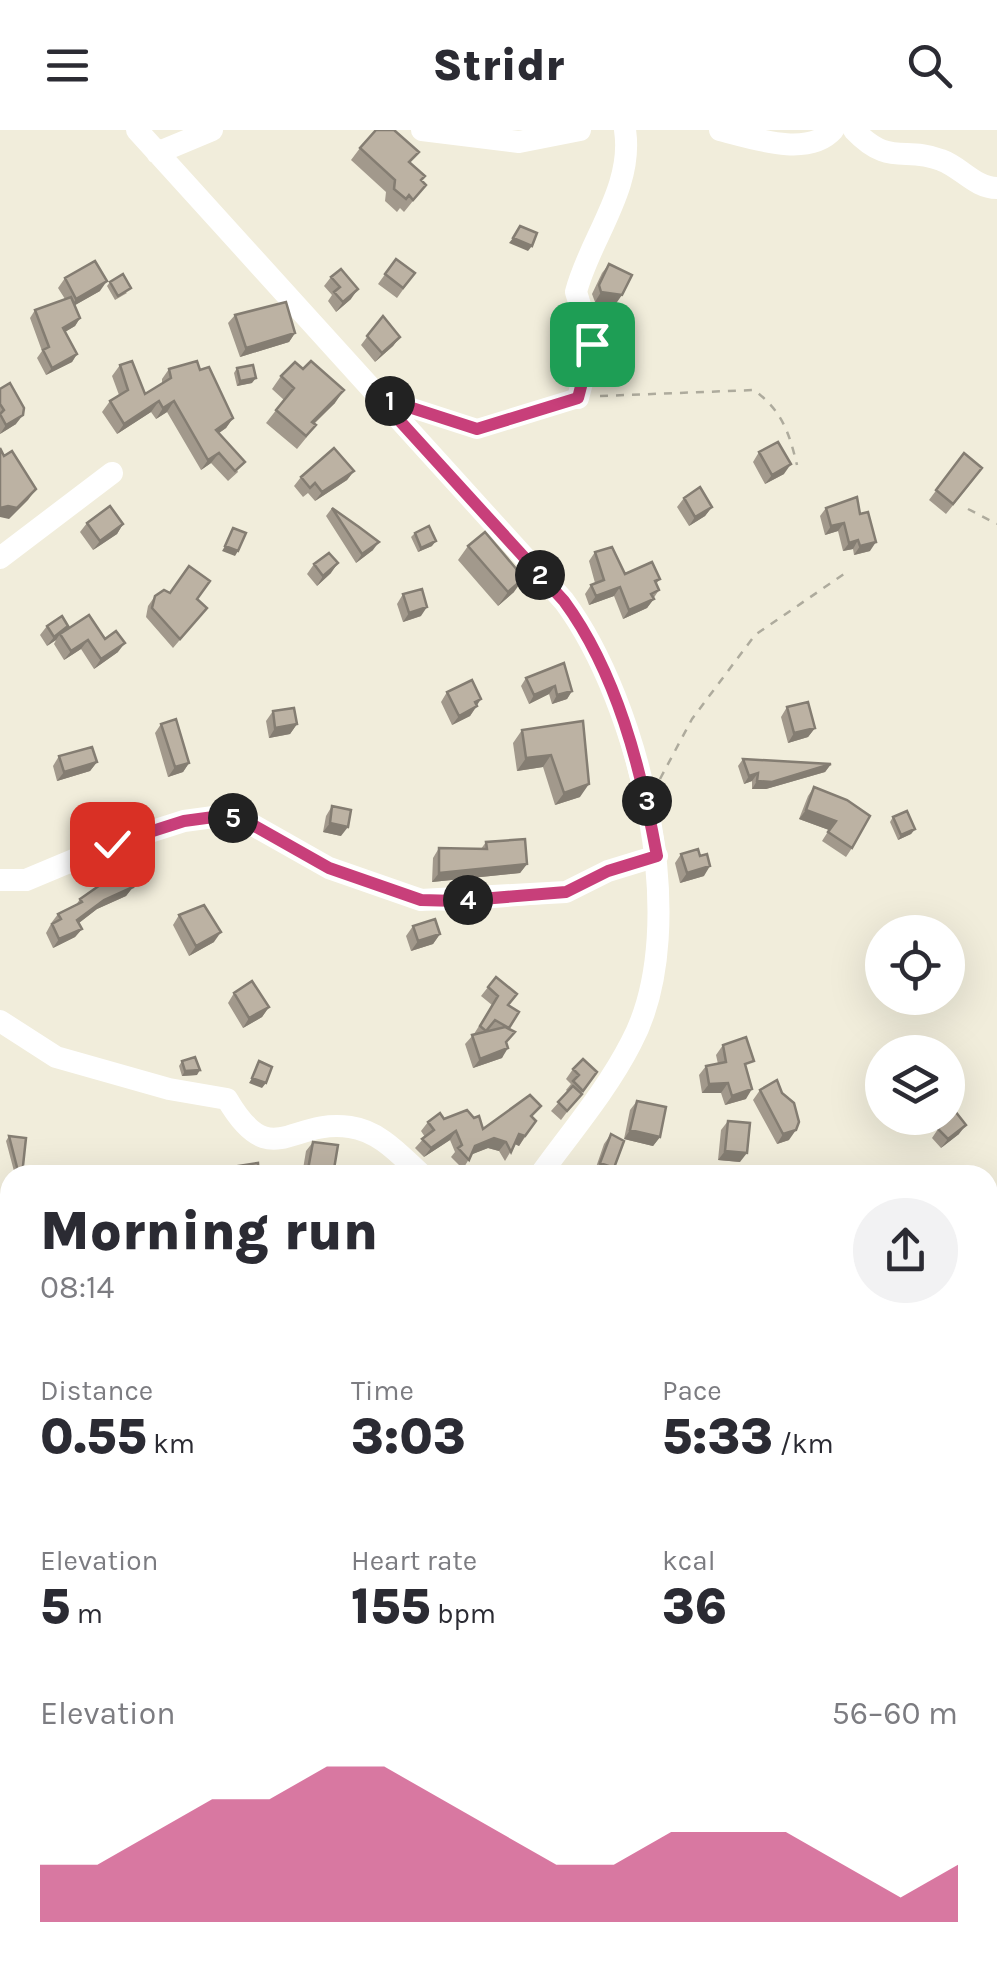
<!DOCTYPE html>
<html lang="en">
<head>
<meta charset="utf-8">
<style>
  :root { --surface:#fff; --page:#f2f2f3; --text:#2b2b33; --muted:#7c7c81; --accent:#c83f7a }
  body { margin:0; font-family:Karla,sans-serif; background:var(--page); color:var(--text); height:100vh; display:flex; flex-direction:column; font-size:38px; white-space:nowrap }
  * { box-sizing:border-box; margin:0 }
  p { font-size:32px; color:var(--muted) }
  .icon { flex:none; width:55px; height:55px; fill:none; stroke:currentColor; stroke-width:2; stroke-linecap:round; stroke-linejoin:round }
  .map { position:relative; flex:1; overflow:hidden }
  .panel { position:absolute; left:0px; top:1035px; width:998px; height:810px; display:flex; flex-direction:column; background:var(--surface); border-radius:30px 30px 0 0; box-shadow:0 10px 40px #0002 }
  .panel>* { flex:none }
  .tools { position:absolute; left:865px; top:785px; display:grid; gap:20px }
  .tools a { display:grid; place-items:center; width:100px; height:100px; border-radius:50%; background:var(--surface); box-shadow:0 10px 40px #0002; font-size:50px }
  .pin { position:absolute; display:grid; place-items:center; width:85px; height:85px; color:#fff; margin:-42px; border-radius:20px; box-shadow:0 5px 15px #0006 }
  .km { position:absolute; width:50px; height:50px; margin:-25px; border-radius:50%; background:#222; color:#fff; font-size:28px; line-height:50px; text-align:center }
  .round { display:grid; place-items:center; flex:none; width:105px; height:105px; border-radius:52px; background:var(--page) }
  .overview { display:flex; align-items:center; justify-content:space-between; height:170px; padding:0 40px }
  h1 { font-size:55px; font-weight:800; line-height:75px }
  .stats { display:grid; grid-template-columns:repeat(3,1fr); gap:15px; height:170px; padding:10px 40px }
  .stats div { display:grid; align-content:center }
  .stats b { font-size:50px; font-weight:800 }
  .stats small { font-size:28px; font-weight:400 }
  .stats p { font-size:28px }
  .chart { height:280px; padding:20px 40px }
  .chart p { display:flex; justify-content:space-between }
  .chart svg { width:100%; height:180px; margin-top:10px; fill:var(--accent); opacity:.7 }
  header { display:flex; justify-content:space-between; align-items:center; height:130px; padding:0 40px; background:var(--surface); font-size:45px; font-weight:800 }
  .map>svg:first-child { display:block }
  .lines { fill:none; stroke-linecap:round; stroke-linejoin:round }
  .path { stroke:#aeab9d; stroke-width:2.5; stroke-dasharray:8 8; stroke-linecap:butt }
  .minor { stroke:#fff; stroke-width:22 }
  .wall { fill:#a2998c }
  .shaded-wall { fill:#847d72 }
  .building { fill:#bcb2a3; stroke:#847d72; stroke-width:2.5 }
  .route-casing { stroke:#fff; stroke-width:20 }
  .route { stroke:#c83f7a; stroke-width:12 }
</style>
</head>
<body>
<header><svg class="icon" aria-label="menu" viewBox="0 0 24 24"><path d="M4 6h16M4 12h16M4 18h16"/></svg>Stridr<svg class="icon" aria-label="search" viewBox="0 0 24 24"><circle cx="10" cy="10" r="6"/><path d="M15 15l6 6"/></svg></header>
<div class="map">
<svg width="997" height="1845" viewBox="0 0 997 1845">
  <rect width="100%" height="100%" fill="#f1eddb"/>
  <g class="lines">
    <!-- path -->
    <path class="path" d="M600,266l154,-6c28,21 35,42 43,75
      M422,282l55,17 80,-27
      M968,379l29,15
      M660,649l32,-60 63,-84 89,-61"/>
    <!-- minor -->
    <path class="minor" d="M137,0l427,471c75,101 130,325 67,442 -24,47 -60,89 -91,132
      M422,0l97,12 61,-12
      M720,0c32,8 88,28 113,0
      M854,0c35,37 50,16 87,30 20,7 34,28 56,28
      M157,23l55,-23
      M578,268l14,-54 -16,-52c13,-52 58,-104 49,-162
      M0,428l112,-85
      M0,750h26l86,-36 72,-23 37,-5 23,4 85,48 92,32 145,-8 42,-21 49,-15
      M0,891l56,36 113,32 58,10c44,75 63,19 123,28 30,4 51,29 72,48
      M988,1434l9,1
      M0,1493l10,7
      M988,1687l9,-4
      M834,1835l16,10"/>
  </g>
  <!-- wall -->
  <path class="wall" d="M360,18l51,15 10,18 5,4 -22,27 -4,-4 -3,4 -12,-11 1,-9 -35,-32z
    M396,129l19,14 -18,25 -19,-14z
    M609,134l6,41 -20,-3 -3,-8 10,-21z
    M331,147l20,22 -15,13 -8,-11 4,-6 -8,-9z
    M65,148l35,13 -25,14 5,13 -5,8 -10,6 12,22 -5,8 -26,13 -9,-17 5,-7 -12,-33 5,-8 30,-11 -7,-11z
    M110,152l17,11 -12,7 -8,-14z
    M235,185l60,18 -6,9 -49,15 -12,-34z
    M383,186l17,21 -7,9 -18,16 -14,-17z
    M120,235l25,29 17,-11v-4l7,-10 31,1 33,48 -7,10 -7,5 19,39 -10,9 -17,-18 -10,7 -34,-58 -11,7 -5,-7 -34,22 -15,-22 8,-11 9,-6 -7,-19z
    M237,238l15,15 -15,3 -3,-13z
    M281,246l54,27 -21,21 -8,14 -9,11 -31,-26 18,-23 -12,-11z
    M0,259l16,35 -16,10z
    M759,322l25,22 -19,10 -12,-22z
    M964,323l11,25 -29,36 -17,-14z
    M354,341l-7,9 -32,21 -7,-8 -5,4 -9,-11 7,-9z
    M684,368l28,9 -7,9 -16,10 -12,-19z
    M332,378l41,42 -17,13 -30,-47z
    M826,378l34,6 10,37 -16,4 -1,-6 -10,2 -5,-20 -13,4 -5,-19z
    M87,393l36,1 -6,10 -24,16 -13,-18z
    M415,403l17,13 -14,6 -7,-15z
    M468,416l46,46 -16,14 -40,-46z
    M595,422l30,22 35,5 -4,5 3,6 -12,18 -24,11 -9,-23 -25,9 -4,-11 6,-9 4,-2 -6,-22z
    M314,434l17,9 -14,13 -10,-12z
    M170,463l27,6 10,9 -34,40 -27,-31 2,-11 7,-10z
    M403,464l18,22 -18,6 -6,-18z
    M47,496h21l-3,5 40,8 13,13 -24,17 -13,-20 -17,11 -10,-16 2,-4 -9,6 -7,-11z
    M526,548l46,13 -5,8 -15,5 -3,-10 -20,10 -8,-18z
    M447,562l30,14 -7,10 -18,9 -11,-23z
    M787,577l28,21 -7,9 -20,6 -7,-26z
    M273,581l24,13 -7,10 -21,4 -3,-17z
    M583,591l-3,76 -25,8 -12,-38 -26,4 -4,-28 9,-13z
    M161,594l28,39 -6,9 -15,5 -13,-44z
    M59,626l38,6 -7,9 -33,10 -4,-15z
    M743,629l88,5 -6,8 -59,17h-14v-8l-8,3 -6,-18z
    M814,657l38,61 -6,9 -24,-16 7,-11 -30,-11 9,-23z
    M332,676l9,30 -18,-4 3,-16z
    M893,687l22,12 -4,5 -13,6 -8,-18z
    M486,712l41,22 -7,9 -88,9 1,-24 6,-10 42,1z
    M681,724l23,22 -24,7 -5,-20z
    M108,735l25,22 -7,9 -29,13 -18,14 3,6 -7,8 -22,11 -7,-15 6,-11 6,-8 18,-9 4,-6 25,-17 -3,-8z
    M179,785l35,27 -25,14 -16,-31z
    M413,796l27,8 -7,10 -22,7 -5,-15z
    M496,847l13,28v24l-2,14 -5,15 -29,10 -8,-24 9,-10 18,-29 -11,-9z
    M234,863l35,14 -7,10 -19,11 -15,-25z
    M723,915l24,25 -1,29 -21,6 -4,-12h-19l-3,-18 7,-9 12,-2 -2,-9z
    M182,931l15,14 -15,1 -3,-10z
    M573,939l24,3 -36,48 -10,-9 17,-19 -2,-2 5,-6 -5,-5z
    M760,960l29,50 -12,4 -24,-44z
    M637,971l23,36 -7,9 -29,-7 6,-29z
    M444,989l39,10 53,-8 -17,25 -4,-2 -10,17 -6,-10 -11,-3 -16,6 -9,15 -12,-12 4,-5 -5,-12 -26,17 -9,-9 10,-11 -4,-6 7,-9z
    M728,991l12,41 -22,-2 3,-30z
    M938,999l21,5 -18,14 -9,-10z
    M611,1004l13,7 -30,32 10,-29z
    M9,1006l13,39h-7l-9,-34z
    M313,1012l20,33h-31l4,-24z
    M997,1201v66l-9,-5v-46z
    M997,1519v89l-9,-5v-82z
    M997,1654v13l-6,-3z
    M951,1835h25l3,10h-25z"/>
  <!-- shaded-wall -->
  <path class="shaded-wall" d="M513,108l19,8 -4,5 -19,-8z
    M107,151l-7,10 -30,17 6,-9z
    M358,159l-7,10 -15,13 7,-10z
    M601,162l21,3 -7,10 -20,-3z
    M80,188l-5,8 -17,10 5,-8z
    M295,203l-6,9 -49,15 6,-9z
    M400,207l-7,9 -18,16 7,-9z
    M77,224l-5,8 -26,13 6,-7z
    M256,248l-4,5 -15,3 3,-5z
    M344,260l-9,13 -33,32 10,-13z
    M159,271l-8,11 -34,22 7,-10z
    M174,271l-7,11 -11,7 7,-11z
    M23,285l-7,9 -16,10 6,-9z
    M233,288l-7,10 -17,12 7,-10z
    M219,323l-8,10 -10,7 7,-10z
    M791,334l-7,10 -19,10 7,-9z
    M354,341l-7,9 -32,21 7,-9z
    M36,359l-8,11 -19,19 -9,-2v-9z
    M712,377l-7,9 -16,10 6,-9z
    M844,393l-6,8 -13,4 6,-9z
    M123,394l-6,10 -24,16 7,-9z
    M858,410l-5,9 -10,2 6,-8z
    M436,411l-4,5 -14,6 3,-4z
    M379,412l-6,8 -17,13 6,-9z
    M876,412l-6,9 -16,4 6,-9z
    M225,416l13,5 -3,5 -13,-5z
    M338,433l-7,10 -14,13 6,-10z
    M524,448l-10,14 -16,14 10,-14z
    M620,457l-6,9 -25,9 7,-9z
    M654,469l-7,9 -24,11 6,-9z
    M427,477l-6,9 -18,6 6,-9z
    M68,496l-6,10 -2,-2 -4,6 -9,6 7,-9z
    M88,510l-7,9 -17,11 7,-9z
    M125,513l-7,9 -24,17 7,-10z
    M555,556l-6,8 -20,10 5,-9z
    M572,561l-5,8 -15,5 5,-9z
    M481,569l-11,17 -18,9 7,-9 16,-14z
    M297,594l-7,10 -21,4 6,-10z
    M815,598l-7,9 -20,6 6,-10z
    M551,625l-8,12 -26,4 9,-13z
    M97,632l-7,9 -33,10 7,-9z
    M189,633l-6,9 -15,5 7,-10z
    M831,634l-6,8 -59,17h-14l5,-8z
    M758,643l-6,8 -8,3 5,-8z
    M589,654l-9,13 -25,8 9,-12z
    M806,680l30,11 -7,9 -30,-11z
    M330,693l18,4 -7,9 -18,-4z
    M915,699l-4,5 -13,6 3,-5z
    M527,734l-7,9 -88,9 7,-9z
    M710,736l-6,10 -24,7 7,-10z
    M133,757l-7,9 -29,13 -26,20 6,-9 27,-20z
    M82,799l-7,8 -22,11 6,-9z
    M221,802l-7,10 -25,14 7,-10z
    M440,804l-7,10 -22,7 7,-10z
    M269,877l-7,10 -19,11 6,-10z
    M508,918l-6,10 -29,10 7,-9z
    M200,940l-3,5 -15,1 3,-5z
    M252,948l14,5 -4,5 -13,-5z
    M728,953l-7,10h-19l7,-9z
    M752,959l-6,10 -21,6 7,-9z
    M966,995l-7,9 -18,14 7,-9z
    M630,1000l30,7 -7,9 -29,-7z
    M796,1000l-7,10 -12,4 6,-10z
    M456,1001l-6,9 -26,17 7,-9z
    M519,1004l6,2 -6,10 -6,-3z
    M494,1008l12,4 -7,9 -11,-3 -20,8 7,-10z
    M725,1021l22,2 -7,9 -22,-2z
    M600,1033l14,5 -4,7h-10l-6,-2z
    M989,1375l8,3v14l-9,-4z"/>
  <!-- building -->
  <path class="building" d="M376,0h18l25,22 -10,10 16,14 -4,4 5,5 -13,15 -4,-5 -3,4 -12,-10 1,-9 -35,-32z
    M520,96l17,7 -5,13 -19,-8z
    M396,129l19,14 -12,15 -18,-14z
    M95,131l12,20 -31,18 -11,-21z
    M609,134l23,11 -10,20 -21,-3 -2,-7z
    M341,139l17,20 -15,13 -9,-10 6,-5 -9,-10z
    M123,144l8,14 -13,8 -8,-14z
    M71,167l9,21 -17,10 14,26 -25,14 -9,-18 6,-3 -14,-37z
    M286,172l9,31 -49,15 -11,-33z
    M383,186l17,21 -18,16 -15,-17z
    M132,231l13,33 26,-16 -2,-9 28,-8 3,9 9,-3 24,51 -17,12 29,32 -10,9 -16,-18 -11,7 -34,-59 -11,7 -4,-7 -35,23 -14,-23 18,-11 -8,-25z
    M311,231l33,29 -32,32 4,3 -10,11 -30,-26 18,-22 -13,-12 14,-14 8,7z
    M253,235l3,13 -16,3 -3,-13z
    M10,253l14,25 -1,7 -17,10 -6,-11 4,-4 -4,-6v-15z
    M778,312l13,22 -19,11 -13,-23z
    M0,318l4,8 8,-5 24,38 -19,19 -9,-2 -8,2z
    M334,318l20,23 -32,21 -7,-9 -5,5 -9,-11z
    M964,323l18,15 -29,36 -17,-14z
    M700,357l12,20 -17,10 -11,-19z
    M857,367l3,17 8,-2 8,30 -16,4 -2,-6 -9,3 -5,-20 -13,3 -5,-18z
    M110,376l13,18 -23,17 -13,-18z
    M332,378l27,19 20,15 -17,12z
    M429,396l7,15 -15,7 -6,-15z
    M233,398l13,5 -8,18 -13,-5z
    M485,402l39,46 -16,14 -40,-46z
    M612,417l13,27 27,-12 8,17 -5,2 4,9 -8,4 3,5 -25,11 -9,-23 -24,9 -5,-11 13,-5 -9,-28z
    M329,423l9,10 -15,13 -9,-12z
    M189,436l21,15 -13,18 10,9 -27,31 -28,-31 3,-12 9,-6 6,3z
    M422,459l5,18 -18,6 -6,-19z
    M89,485l16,24 11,-8 9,12 -24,16 -13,-19 -17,11 -11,-17z
    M62,486l6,10 -14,11 -7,-11z
    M564,533l8,28 -15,4 -2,-9 -21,9 -8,-17z
    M472,550l9,19 -6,3 2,4 -18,10 -12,-24z
    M808,572l7,26 -21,5 -7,-26z
    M294,578l3,16 -22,4 -2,-17z
    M176,589l13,44 -14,4 -14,-43z
    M583,591l6,63 -25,9 -13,-38 -25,3 -4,-28z
    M92,617l5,15 -33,10 -5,-16z
    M743,629l88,5 -59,18 -15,-1 1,-8 -9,3z
    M814,657l33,13 23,16 -18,32 -24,-16 8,-11 -30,-11z
    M332,676l19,4 -3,17 -18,-4z
    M907,681l8,18 -14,6 -8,-18z
    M525,709l2,25 -88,9v-25l48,1 -1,-7z
    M698,719l2,7 7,-2 3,12 -23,7 -6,-19z
    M121,730l12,27 -29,13 -27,20 5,9 -23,10 -7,-15 9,-5 -3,-5 24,-12 -2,-3 33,-23 -5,-11z
    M204,775l17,27 -25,14 -17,-31z
    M435,789l5,15 -22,7 -5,-15z
    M496,847l21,17 -9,11 11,7 -10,16 -14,-8 -9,11 -6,-5 18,-30 -10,-9z
    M252,851l17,26 -20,11 -15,-25z
    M505,897l10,5 -9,10 2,6 -28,11 -8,-24z
    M746,907l8,24 -9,3 7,25 -20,7 -4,-13 -19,1 -3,-18 20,-4 -3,-17z
    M195,927l5,13 -15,1 -3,-10z
    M583,929l14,13 -14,19 -10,-10 6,-6 -6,-6z
    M259,931l13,6 -6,16 -14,-5z
    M777,950l5,13 12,10 5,19 -3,8 -13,4 -23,-44z
    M573,956l9,8 -15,17 -9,-9z
    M530,965l11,11 -10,10 5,5 -11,15 -6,-2 -8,18 -5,-10 -12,-4 -19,8 -6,14 -11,-12 4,-3 -6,-14 -25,17 -9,-9 12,-9 -6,-8 12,-9 4,6 23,-9 7,8 5,-2 4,13z
    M637,971l29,6 -6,30 -30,-7z
    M955,981l11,14 -18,14 -10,-10z
    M728,991l22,2 -3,30 -22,-2z
    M611,1004l13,7 -10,27 -14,-5z
    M9,1006l17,2 -4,37h-3z
    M313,1012l25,3 -5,30h-26z
    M258,1033l1,12h-20l-1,-9z
    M988,1065l7,13 -7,4z
    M997,1202v52l-9,-5v-22h6l-6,-9z
    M997,1357v21l-8,-3z
    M997,1519v75l-7,-4 -2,4v-73z
    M792,1835h19l-6,10h-16l-2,-1z
    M895,1835h26l3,1 -4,9h-27l-2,-1z
    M959,1835h17l3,10h-17z"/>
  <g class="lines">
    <!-- route casing -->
    <g class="route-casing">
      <path id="route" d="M112,714l72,-23 37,-5 23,4 85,48 92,32 36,1 109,-9 42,-21 49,-15c-16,-87 -40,-183 -93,-255l-186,-204 99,32 101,-31 14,-54"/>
    </g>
    <!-- route -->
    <use href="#route" class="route"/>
  </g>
</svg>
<div class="tools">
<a><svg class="icon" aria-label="locate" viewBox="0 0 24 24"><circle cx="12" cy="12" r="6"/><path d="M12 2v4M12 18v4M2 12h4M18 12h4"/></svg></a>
<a><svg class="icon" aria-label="layers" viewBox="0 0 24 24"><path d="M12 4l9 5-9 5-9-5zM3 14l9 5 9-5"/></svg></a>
</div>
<div class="pin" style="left:592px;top:214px;background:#1e9e55"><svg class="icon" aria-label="arrive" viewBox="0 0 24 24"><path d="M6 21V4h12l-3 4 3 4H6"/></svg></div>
<div class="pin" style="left:112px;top:714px;background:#d93025"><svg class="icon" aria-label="check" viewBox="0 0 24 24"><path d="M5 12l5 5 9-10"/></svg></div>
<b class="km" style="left:390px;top:271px">1</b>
<b class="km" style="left:540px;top:445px">2</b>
<b class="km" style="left:647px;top:671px">3</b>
<b class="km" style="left:468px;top:770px">4</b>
<b class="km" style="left:233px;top:688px">5</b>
<section class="panel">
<div class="overview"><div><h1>Morning run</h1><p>08:14</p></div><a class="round"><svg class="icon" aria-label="share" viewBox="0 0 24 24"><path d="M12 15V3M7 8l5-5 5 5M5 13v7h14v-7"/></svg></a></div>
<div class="stats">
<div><p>Distance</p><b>0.55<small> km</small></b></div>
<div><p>Time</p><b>3:03</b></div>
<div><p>Pace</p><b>5:33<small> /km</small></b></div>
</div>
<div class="stats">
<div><p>Elevation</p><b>5<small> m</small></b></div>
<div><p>Heart rate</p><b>155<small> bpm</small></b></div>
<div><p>kcal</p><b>36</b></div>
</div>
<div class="chart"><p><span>Elevation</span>56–60 m</p>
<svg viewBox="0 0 160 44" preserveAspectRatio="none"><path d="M0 44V30L10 30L20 22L30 14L40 14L50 6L60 6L70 14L80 22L90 30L100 30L110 22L120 22L130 22L140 30L150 38L160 30V44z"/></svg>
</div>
</section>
</div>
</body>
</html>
